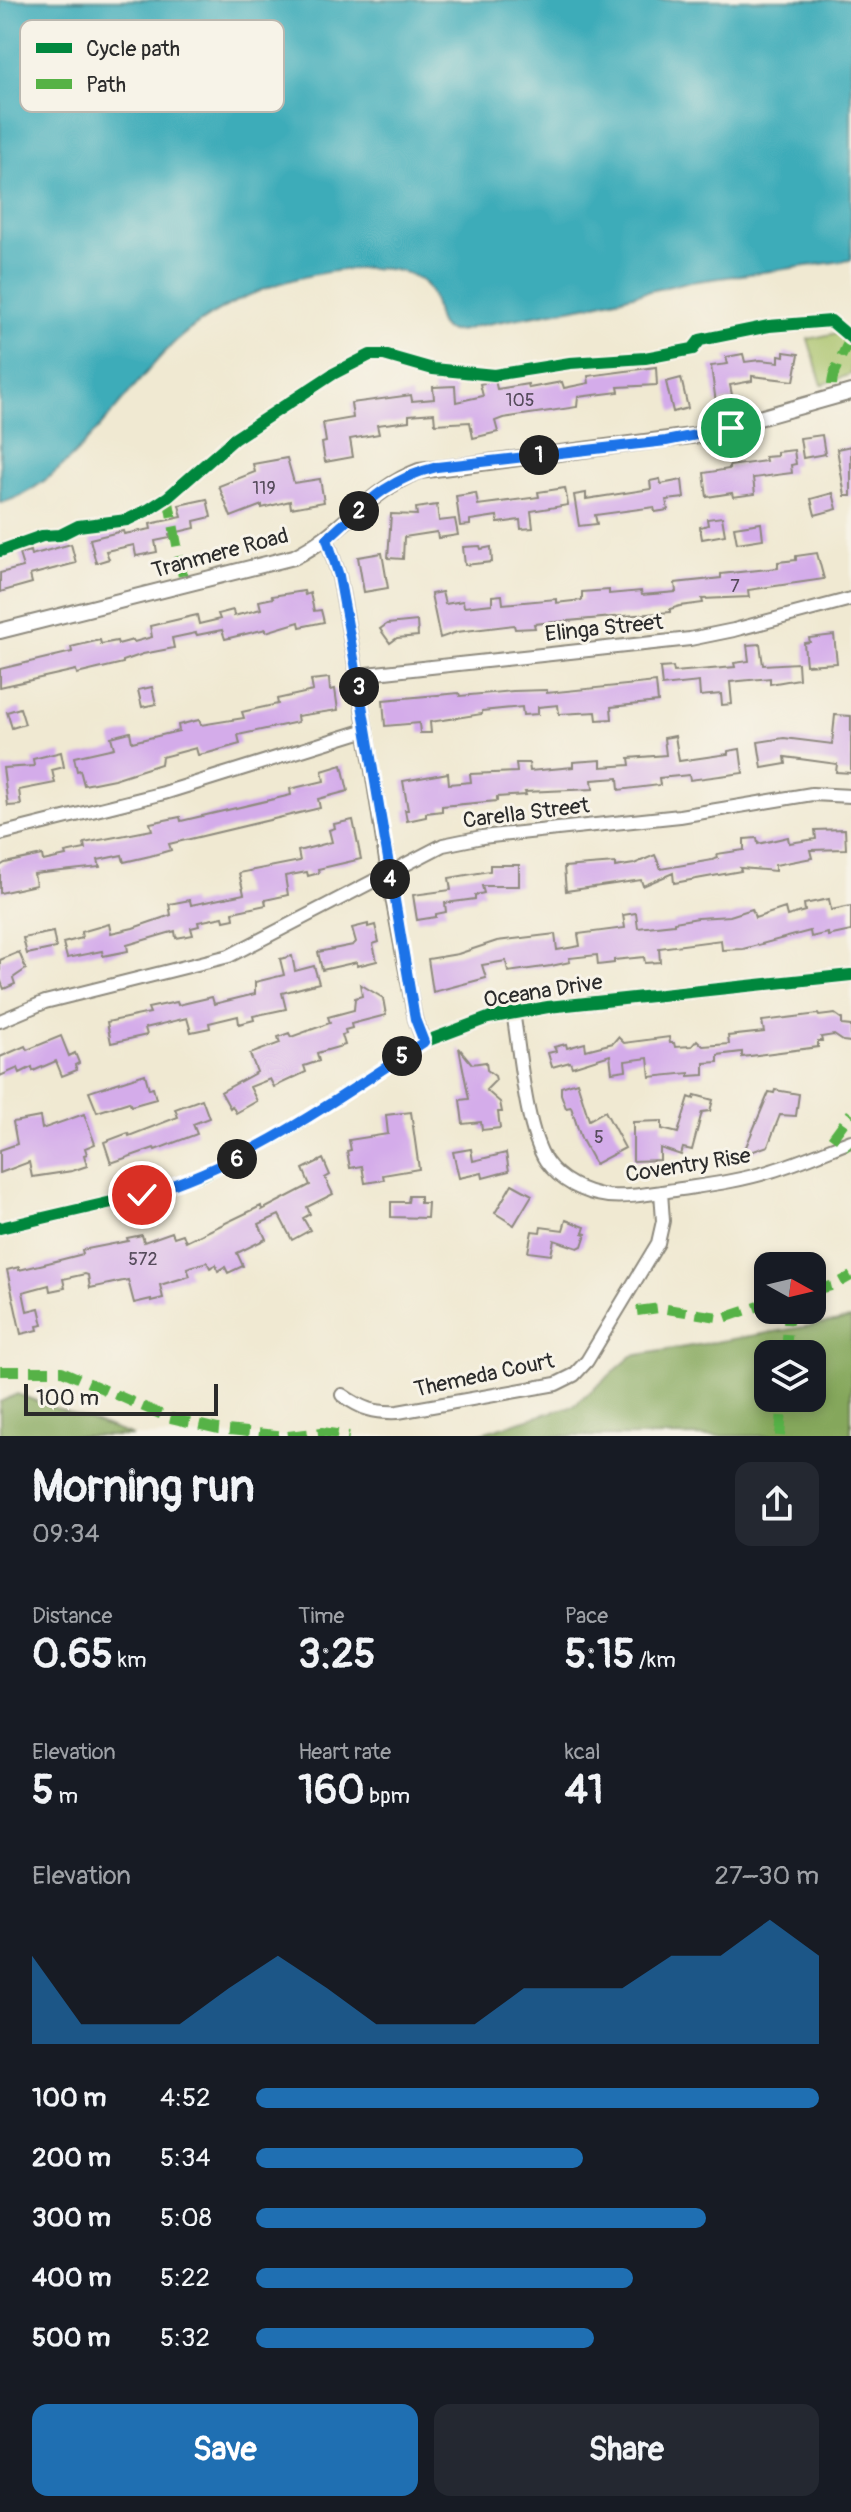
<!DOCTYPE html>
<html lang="en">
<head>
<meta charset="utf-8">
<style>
  :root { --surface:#171b24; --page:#242831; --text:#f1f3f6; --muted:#9ea1a6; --accent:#1f6fb2 }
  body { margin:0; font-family:Pangolin,sans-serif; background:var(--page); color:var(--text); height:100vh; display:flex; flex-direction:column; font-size:30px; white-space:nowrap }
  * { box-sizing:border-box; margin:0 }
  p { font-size:26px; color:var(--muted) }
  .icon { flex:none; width:44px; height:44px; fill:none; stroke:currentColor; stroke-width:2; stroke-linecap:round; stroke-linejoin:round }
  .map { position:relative; height:1436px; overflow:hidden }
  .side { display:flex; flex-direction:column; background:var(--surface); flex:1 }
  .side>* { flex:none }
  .needle { width:52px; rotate:98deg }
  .buttons { position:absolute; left:754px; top:1252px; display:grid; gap:16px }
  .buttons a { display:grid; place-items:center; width:72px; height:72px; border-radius:16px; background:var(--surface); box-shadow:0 4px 12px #0003; font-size:40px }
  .scale { position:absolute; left:24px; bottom:20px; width:194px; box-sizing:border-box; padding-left:8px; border:4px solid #2b2b2b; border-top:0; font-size:22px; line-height:28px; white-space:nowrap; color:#2b2b2b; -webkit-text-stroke:6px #f7f3e8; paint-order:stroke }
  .pin { position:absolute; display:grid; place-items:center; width:68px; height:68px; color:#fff; margin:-34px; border:4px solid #fff; border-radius:50%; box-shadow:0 2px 8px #0007 }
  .km { position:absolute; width:40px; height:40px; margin:-20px; border-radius:50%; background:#222; color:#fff; font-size:22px; line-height:40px; text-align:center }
  .round { display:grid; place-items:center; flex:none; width:84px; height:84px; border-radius:16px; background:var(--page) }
  .overview { display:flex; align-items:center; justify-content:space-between; height:136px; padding:0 32px }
  h1 { font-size:44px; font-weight:700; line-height:60px }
  .figures { display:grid; grid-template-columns:repeat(3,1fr); gap:12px; height:136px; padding:8px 32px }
  .figures div { display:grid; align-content:center }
  .figures b { font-size:40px; font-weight:700 }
  .figures small { font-size:22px; font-weight:400 }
  .figures p { font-size:22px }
  .chart { height:224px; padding:16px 32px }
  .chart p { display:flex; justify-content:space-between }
  .chart svg { width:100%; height:144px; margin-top:8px; fill:var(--accent); opacity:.7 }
  .action { display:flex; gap:16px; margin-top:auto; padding:16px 32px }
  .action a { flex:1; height:92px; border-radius:16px; background:var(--accent); color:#fff; font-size:32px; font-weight:700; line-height:92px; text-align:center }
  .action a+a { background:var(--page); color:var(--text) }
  ul { padding:0 32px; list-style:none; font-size:26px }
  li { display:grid; grid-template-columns:128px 96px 1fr; align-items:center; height:60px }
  li i { height:20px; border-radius:10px; background:var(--accent) }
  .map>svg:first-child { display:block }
  .green { fill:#a7c167; stroke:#697649; stroke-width:2 }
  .forest { fill:#85a75c; stroke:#586944; stroke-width:2; fill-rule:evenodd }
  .water { fill:#3cacb9; stroke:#346c72; stroke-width:2 }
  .building { fill:#d4acea }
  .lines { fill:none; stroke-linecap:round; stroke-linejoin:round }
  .minor-casing { stroke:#8e8a7e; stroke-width:16 }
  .tertiary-casing { stroke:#8e8a7e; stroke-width:18 }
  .minor { stroke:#fff; stroke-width:12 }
  .tertiary { stroke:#fff; stroke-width:14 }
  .quiet { stroke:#56b246; stroke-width:10; stroke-dasharray:20 10; stroke-linecap:butt }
  .cycleway-casing { stroke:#f7f3e8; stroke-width:17 }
  .cycleway { stroke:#00873e; stroke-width:12 }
  .route-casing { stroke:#fff; stroke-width:16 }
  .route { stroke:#1a73e8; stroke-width:10 }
  .labels { text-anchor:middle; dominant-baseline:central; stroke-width:6; stroke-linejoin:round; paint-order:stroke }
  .number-label { font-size:18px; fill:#554b5b }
  .street-label { font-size:22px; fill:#2b2b2b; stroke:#f7f3e8 }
  .key { fill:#f7f3e8; stroke:#bab7af; stroke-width:2 }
  .key-label { font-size:22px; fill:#2b2b2b }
</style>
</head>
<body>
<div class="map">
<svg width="851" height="1436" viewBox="0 0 851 1436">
  <rect width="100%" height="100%" fill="#f7f3e8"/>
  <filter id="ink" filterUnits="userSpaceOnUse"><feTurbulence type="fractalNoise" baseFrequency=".0125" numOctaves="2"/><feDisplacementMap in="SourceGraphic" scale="16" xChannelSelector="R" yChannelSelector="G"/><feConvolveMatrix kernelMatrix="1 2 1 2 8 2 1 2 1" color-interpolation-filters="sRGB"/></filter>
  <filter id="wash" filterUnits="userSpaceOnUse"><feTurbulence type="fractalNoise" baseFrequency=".006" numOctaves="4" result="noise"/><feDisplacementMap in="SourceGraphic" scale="32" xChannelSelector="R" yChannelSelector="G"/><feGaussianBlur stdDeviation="1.8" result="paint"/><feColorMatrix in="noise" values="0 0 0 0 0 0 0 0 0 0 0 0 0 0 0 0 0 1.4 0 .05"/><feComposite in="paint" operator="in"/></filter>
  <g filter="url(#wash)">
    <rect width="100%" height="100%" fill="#f0e9d2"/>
    <!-- green -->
    <path class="green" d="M851,330v44l-29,11 -14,-46z"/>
    <!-- forest -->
    <path class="forest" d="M851,1319v117h-379l103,-31 57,-49zM768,1354h44v44h-44z
      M17,1394l116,42h-133v-34z"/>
    <!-- water -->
    <path class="water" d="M0,0h851v260l-168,23 -87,21 -120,22c-58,22 -24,-30 -61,-49 -33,-18 -102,-4 -137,7 -35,12 -74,32 -101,56 -50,46 -111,148 -177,163z"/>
    <g id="blocks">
      <!-- building -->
      <path class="building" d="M784,352l15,2 -5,27 -42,-5v5l-22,4 3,15 -17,3 -5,-37 17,-2 -2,-7 17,-3 2,8 15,-2 19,2v-7l5,1z
        M656,367l1,18 -39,2 1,5 -41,5 -1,10 -74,11 -8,3 3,11 -25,6 -3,-16 -35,2 -1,-11 -25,2v6l-32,4 2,9 -29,5 3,18 -28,5 -3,-19 4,-1 -3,-19 30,-5 -2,-15 60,-8 1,6 22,-2 -1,-12 22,-1 1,16 27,-6 -3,-12 15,-4 2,9 31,-5 1,4 33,-6 2,6 25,-5 -1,-7z
        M681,378l7,30 -15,4 -7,-30z
        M822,435l3,19 -22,4 -3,-20z
        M851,446v50h-6l-8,-47z
        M794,450l2,14 -5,1 1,8 -39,5 2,16 -22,3 -1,-4 -25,4 -3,-24 25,-4v-3l37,-5 -1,-4 12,-1v-4z
        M287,458l7,25 26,-4 4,23 -33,6 -1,-7 -28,7v-3l-31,12 -12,-31 36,-14 -2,-8z
        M660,479l1,5 21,-4 2,18 -18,2 2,10 -13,2 -1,-5 -59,8 2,9 -18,2 -5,-31 12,-2v6l65,-10 -1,-8z
        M565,488l3,17 -37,6 2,17 -12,1 -1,-9 -22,3 -1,-7 -27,4v5l-10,1 -4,-30 20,-3 2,12 61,-8 -1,-5z
        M833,493l4,16 -22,6 -4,-16z
        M207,499l4,18 -17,4 1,7 -26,6 1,4 -15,3 2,11 -21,4 -2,-11 -28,6 3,8 -13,4 -6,-24 33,-8 1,3 27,-5 -1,-5 32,-7 -3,-12z
        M437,505l2,16 16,-2 3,16 -20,3 -1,-6 -33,5 -1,22 -15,-1 3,-44 26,1 -1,-7z
        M722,517l3,18 -23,4 -2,-12 8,-2 -1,-6z
        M761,523l2,16 -26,4 -3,-16z
        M71,544l5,19 -46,12 2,8 -32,9v-19l23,-6 -4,-13 11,-3 1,4z
        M480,546l1,3 10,-2 1,15 -27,3 -2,-18z
        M382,553l6,35 -24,4 -6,-35z
        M817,553l7,26 -76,11 1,7 -47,2 1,4 -23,3 -10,3v3l-136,12 1,4 -20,1 -1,-4 -57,7 -17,6 -9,-44 11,-2 3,12 18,-3 1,6 28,-3v-8l10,-1 1,9 53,-5v4l26,-3v-8l27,-2v4l32,-3 1,4 34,-3 -1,-9 46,-5v-4l57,-6v-6l18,-2v-4z
        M304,591l1,4 5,-2 4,18 7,-1 3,12 -24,5 -1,-5 -33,10v-3l-41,10 -3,-9 -25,5 -1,-2 -24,5 2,10 -31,6 -20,7v2l-46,11 -1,-4 -76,17v-18l72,-17 -1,-5 29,-7 1,4 16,-3 1,3 15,-4 1,2 18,-5 -2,-11 47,-11 2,9 21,-5 -2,-5 15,-4 1,6 27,-7 -2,-8 14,-3 -1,-2z
        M417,621l1,15 -21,2 -7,5 -10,-14 7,-5z
        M834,635l3,28 -31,2 -2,-22 6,-1 -1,-4z
        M760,644l3,21 35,-2 1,16 -29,5v-6l-40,4 2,22 -10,1 -1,-11 -21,2 -1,-14 -37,4 -2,-18 13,-1 1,5 61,-5 -1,-4 15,-2 -2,-16z
        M329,678l1,12 5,-1 3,21 -41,6 1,6 -60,13 2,9 -32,9 -10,2 -2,-7 -34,9 -1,7 -47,15 -30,6 -4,-15 -3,1 -3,-14 40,-9 -3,-11 19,-5 2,10 47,-11 -1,-6 21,-5 2,5 43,-7 -2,-6 36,-8 -1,-5 36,-8 -2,-11z
        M656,682l2,20 -47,5 1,12 -15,1 -1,-8 -37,2 -1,-9 -20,2v7l-15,1 -1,-8 -40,4v3l-52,8 1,11h-11l-1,-10 -34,3 -2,-26 76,-7 1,3 53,-5 34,-1v3z
        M152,687l4,17 -14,3 -4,-17z
        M20,708l5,16 -13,4 -5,-16z
        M835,715l16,1v57l-15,-1 1,-8 -52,-7 1,7 -24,4 -4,-26 26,-4 48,6z
        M675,736l4,25 49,-7v-3l12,-2 3,24 -53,7 -1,-5 -30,3 1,7 -41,5 -1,-12 -26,2 1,9 -68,3 1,3 -29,2v4l-55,5v5l-16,2v4l-19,4 -2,-11h3l-5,-29 45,-8 1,11 22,-2 -1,-8 47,-2 -1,-9h13l1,8 43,-4v-5l28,-2v7l29,-2 -1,-7 37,-3 -2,-17z
        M61,752l3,15 -12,3 3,13 -36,7 2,15 -13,1 -5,-38 31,-2 -1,-7z
        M342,765l6,26 -30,8 2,9 -151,36 2,6 -21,6 -26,6 -2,-7 -24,5 2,7 -66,7 2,11 -36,8v-27l5,-3 37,-8 1,6 23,-5 -1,-3 20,-4 -1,-6 68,-13 -2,-7 30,-6 1,4 110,-26 -1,-6 34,-8 -2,-10z
        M353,820l8,39 -43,10 1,4 -11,3 -1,-4 -22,4 3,19 -23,5 1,5 -33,7 1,7 -10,2 -1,-4 -25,5 1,4 -8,2 2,7 -17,3 -1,-7 -48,14 1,6 -25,5 -1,-5 -35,7 -4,-15 19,-5 -1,-6 28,-8 2,9 22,-5 38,-13 -2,-11 21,-4 1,5 53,-11 -5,-21 61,-12 -2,-10 34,-9 -3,-12 6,-2 -1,-4z
        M845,829l1,20 -36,1 2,8 -37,7v6l-35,-3 1,3 -67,12 -1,-10 -30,13 -2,-6 -75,11 -2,-24 51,-4v4l19,-3 21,-9 6,14 51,-9 6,-2 -1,-4 27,-4v-11l13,-1 1,6 30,-7 1,6 27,-4 -1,-9z
        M490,865h29v21h-37l2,7 -9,2v4l-30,4 1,9 -10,2v3l-19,3 -4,-25 38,-5 -2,-12 41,-7z
        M829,899l2,11 20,-4v25l-23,5v-3l-17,4 -1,-6 -67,18 -21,1 -1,-10 -62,8 1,14 -15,1 -1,-6 -30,3v3l-16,2 -1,-10 -28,3 1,4 -19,4 -43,6 -2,-11 -24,4 4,13 -53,14 -5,-33 30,-5 39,-13 58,-7 2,16 23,-4 -2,-12 47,-6 -2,-13 13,-2 2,15 36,-4v-2l24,-4 32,-2 22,-7 3,9 30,-10 2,8 18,-5 -1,-7z
        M368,924v3l7,-2 4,17 -6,2 4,17 -20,5v-4l-35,8 -4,-18 35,-7 3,-3 -4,-14z
        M53,932l3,16 -29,6 -4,-16z
        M19,952l7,17 -13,9 2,6 -11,5 -4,-10v-19z
        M292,956l3,15 19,-5 5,17 -37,10 4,16 -33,7 1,4 -15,4 -1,-8 -29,7 1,5 -19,4 -4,-14 -42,10 2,7 -36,8 -4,-21 43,-9 -2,-5 29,-6 1,3 34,-8 2,7 41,-10v-12l29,-7 -4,-16z
        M360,984l23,14 3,17 -35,9 1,4 -7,2 1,4 -4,1 3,10 -28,8 2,8 -15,5 2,6 -32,15 -4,-8 -20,8 7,14 -21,12 -4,-7 -2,2 -9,-16 36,-20 -7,-18 30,-11 -2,-6 11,-4 2,4 39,-14 -2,-6 26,-7 1,-12 7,-2z
        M818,1014l1,2 16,-2 7,5v6l9,1v16l-8,-1 -9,-6 -13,2 1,4h-4v6l-76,10v-5l-24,3v7l-14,1v12l-15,1v-3l-39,4 -2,-19 -23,3 1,9 -14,2 -2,-17 -38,12 -2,-5 -18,5 -4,-14 8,-2 -2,-4 12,-3 1,4 18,-5 1,7 27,-7 5,-6 6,6 45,-6 1,6h4l1,4 17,-1 5,-6 6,6 26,-2 -1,-8 36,-4 -2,-11z
        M61,1036l8,20 6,-3 4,10 -4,2 2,5 -15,6 -6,-15 -23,10 -1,-4 -12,6 -2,-5 -18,8v-19l25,-11 2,4z
        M459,1048l13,16 14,-2 1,8 8,6 1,4 -10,10 14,12 2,10h-4l2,16 -18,2 -1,-8 -18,2 -3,-24 9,-1z
        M145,1074l4,15 4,-1 3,11 -25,7 -2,-4 -32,10 -8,-20z
        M577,1082l12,38 16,-9 20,37 -30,16 -14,-26 -10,-31 -5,1 -5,-14v-7z
        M775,1090l24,4 -3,22 -16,-1 -12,31 -17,6 -6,-3 24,-57 5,1z
        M695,1095l18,5 -3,11 -8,1 -10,38 -9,-2 -2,7 -21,-7v12l-27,1v-39l29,-1v8l16,4 11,-36 5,2z
        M202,1099l7,19 -16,6 4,10 -42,16 -1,-2 -43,15 -7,-21 24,-9 1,3 49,-19 -3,-8z
        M411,1112l8,57 -36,6 1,5 -19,3 -3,-17 -12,2 -3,-17 4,-1 -2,-10 39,-6 -2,-19z
        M84,1114l11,30 -10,4 2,6 -3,1 3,11 -15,5 -40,6 -3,-15 -29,11v-23l17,-6 -4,-22 27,-5 2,12z
        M471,1149l2,12 33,-8 3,18 -26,7 -1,-5 -23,5 -6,-26z
        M323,1159l7,16 -5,3 8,16 -26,13 3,7 -7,4 7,12 -18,10 -13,-25 -20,9 7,15 -29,14 6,13 -15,7 -3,-6 -7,4 -2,-6 -6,3 -3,-6 -20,6 3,8 -30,9 3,13 -12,3v-2l-17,4 -6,-23 -38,8 -2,-13 -3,-1 -22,5 2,9 -15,3 -1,-6 -26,7 4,19 12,-3 4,17 -6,1 1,4 -17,4 -14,-64 12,-3v3l25,-6 39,-10 -1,-4 46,-9 -1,-3 15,-3 2,7 28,-10 2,5 9,-3 3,8 75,-36 1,4 48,-25 -7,-16z
        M512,1184l20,11 -18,30 -19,-12z
        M409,1196h11v7h8l-1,15 -36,-1v-15h17z
        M566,1220l19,7 -2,6 3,1 -4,12 -4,2 -24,-8 -3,15 -23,-3 4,-21 8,1 1,-5 22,3z"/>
    </g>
  </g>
  <g filter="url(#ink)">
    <use href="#blocks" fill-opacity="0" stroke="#8e8a7e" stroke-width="2"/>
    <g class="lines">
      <!-- minor casing -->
      <g class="minor-casing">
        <path id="minor" d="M327,539l12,37 18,99 34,217 24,127 9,23
          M357,675l333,-36 44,-9 117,-31
          M0,834l164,-41 202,-63
          M513,1012c7,40 12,116 33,149 14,20 38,32 62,35 22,2 45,-3 67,-6 32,-5 65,-9 96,-19 27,-8 54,-20 80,-30
          M0,1021l45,-19 184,-46 214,-111 39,-8 198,-21 132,-22 39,2
          M0,1228l142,-33 62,-21 80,-41 140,-91 64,-24 60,-11 303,-32
          M342,1395c20,14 32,18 56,17l158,-28 18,-9 13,-14 71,-118 5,-22 -2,-29"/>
      </g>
      <!-- tertiary casing -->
      <g class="tertiary-casing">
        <path id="tertiary" d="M0,631l294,-74c49,-24 75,-67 125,-86l280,-36 152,-43"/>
      </g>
      <!-- minor -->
      <use href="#minor" class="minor"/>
      <!-- tertiary -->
      <use href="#tertiary" class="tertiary"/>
      <!-- quiet -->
      <path class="quiet" d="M832,385c1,-17 12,-31 18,-47
        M168,497l15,80
        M832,1139l19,-26
        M850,1147l1,1
        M812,1291l23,-6 16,-9
        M637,1311l23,-3 64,10 44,-15
        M786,1354l3,-44
        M0,1371h62l105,46 51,12 69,7
        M288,1436l34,-4 27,4
        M780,1436l3,-38"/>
      <!-- cycleway casing -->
      <g class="cycleway-casing">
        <path id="cycleway" d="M0,551l42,-15 18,-1 18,-9 49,-6 21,-10 20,-13 66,-58 99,-65 37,-19h14l49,14 61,6 76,-12 75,-5 48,-9 7,-9 69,-14 62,-5 20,17
          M0,1228l142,-33 62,-21 80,-41 140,-91 64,-24 60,-11 303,-32"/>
      </g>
      <!-- cycleway -->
      <use href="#cycleway" class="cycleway"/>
    </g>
  </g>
  <g class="lines" filter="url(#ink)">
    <!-- route casing -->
    <g class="route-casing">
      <path id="route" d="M142,1195c105,-31 192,-94 282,-153l-9,-23 -58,-344 -18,-99 -12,-37c37,-33 59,-60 110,-72l229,-26 65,-13"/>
    </g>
    <!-- route -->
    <use href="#route" class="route"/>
  </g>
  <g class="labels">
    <!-- number labels -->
    <g class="number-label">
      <text x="520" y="400">105</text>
      <text x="264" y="488">119</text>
      <text x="735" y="586">7</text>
      <text x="599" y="1137">5</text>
      <text x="143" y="1259">572</text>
    </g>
    <!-- street labels -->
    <g class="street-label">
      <text transform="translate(220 553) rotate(-15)">Tranmere Road</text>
      <text transform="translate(604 628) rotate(-6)">Elinga Street</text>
      <text transform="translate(526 813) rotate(-7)">Carella Street</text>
      <text transform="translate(543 991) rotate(-9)">Oceana Drive</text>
      <text transform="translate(688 1165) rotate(-9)">Coventry Rise</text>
      <text transform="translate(484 1375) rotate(-12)">Themeda Court</text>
    </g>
  </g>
  <!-- legend -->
  <rect x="20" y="20" width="264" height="92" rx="12" class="key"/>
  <rect x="36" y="43" width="36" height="10" fill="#00873e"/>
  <rect x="36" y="79" width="36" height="10" fill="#56b246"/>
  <g class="key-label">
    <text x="86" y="56">Cycle path</text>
    <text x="86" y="92">Path</text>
  </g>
</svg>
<div class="buttons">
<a><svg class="needle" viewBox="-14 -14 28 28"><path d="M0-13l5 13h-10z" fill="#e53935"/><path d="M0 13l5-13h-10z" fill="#9ea1a6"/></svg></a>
<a><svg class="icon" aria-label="layers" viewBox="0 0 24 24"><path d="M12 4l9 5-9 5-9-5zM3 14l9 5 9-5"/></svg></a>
</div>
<div class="scale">100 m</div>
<div class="pin" style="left:731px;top:428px;background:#1e9e55"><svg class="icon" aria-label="arrive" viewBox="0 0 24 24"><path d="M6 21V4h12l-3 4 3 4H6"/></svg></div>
<div class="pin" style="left:142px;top:1195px;background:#d93025"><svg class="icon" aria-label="check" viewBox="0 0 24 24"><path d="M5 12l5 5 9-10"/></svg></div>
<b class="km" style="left:539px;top:455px">1</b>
<b class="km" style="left:359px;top:511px">2</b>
<b class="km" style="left:359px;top:687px">3</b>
<b class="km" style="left:390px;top:879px">4</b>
<b class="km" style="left:402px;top:1056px">5</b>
<b class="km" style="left:237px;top:1159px">6</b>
</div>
<section class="side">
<div class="overview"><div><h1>Morning run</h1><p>09:34</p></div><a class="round"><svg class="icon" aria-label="share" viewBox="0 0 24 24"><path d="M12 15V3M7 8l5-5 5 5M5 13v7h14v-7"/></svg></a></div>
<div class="figures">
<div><p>Distance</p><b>0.65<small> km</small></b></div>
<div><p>Time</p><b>3:25</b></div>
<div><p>Pace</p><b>5:15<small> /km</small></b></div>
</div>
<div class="figures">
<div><p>Elevation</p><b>5<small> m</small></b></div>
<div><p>Heart rate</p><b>160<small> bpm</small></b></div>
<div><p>kcal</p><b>41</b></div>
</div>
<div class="chart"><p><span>Elevation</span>27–30 m</p>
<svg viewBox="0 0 160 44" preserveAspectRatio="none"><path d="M0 44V17L10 38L20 38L30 38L40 27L50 17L60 27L70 38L80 38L90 38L100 27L110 27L120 27L130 17L140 17L150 6L160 17V44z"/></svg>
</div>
<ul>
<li><b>100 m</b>4:52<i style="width:100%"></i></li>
<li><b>200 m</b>5:34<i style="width:58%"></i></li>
<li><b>300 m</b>5:08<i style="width:80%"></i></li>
<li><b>400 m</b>5:22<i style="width:67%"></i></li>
<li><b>500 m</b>5:32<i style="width:60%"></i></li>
</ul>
<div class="action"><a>Save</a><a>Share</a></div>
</section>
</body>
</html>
